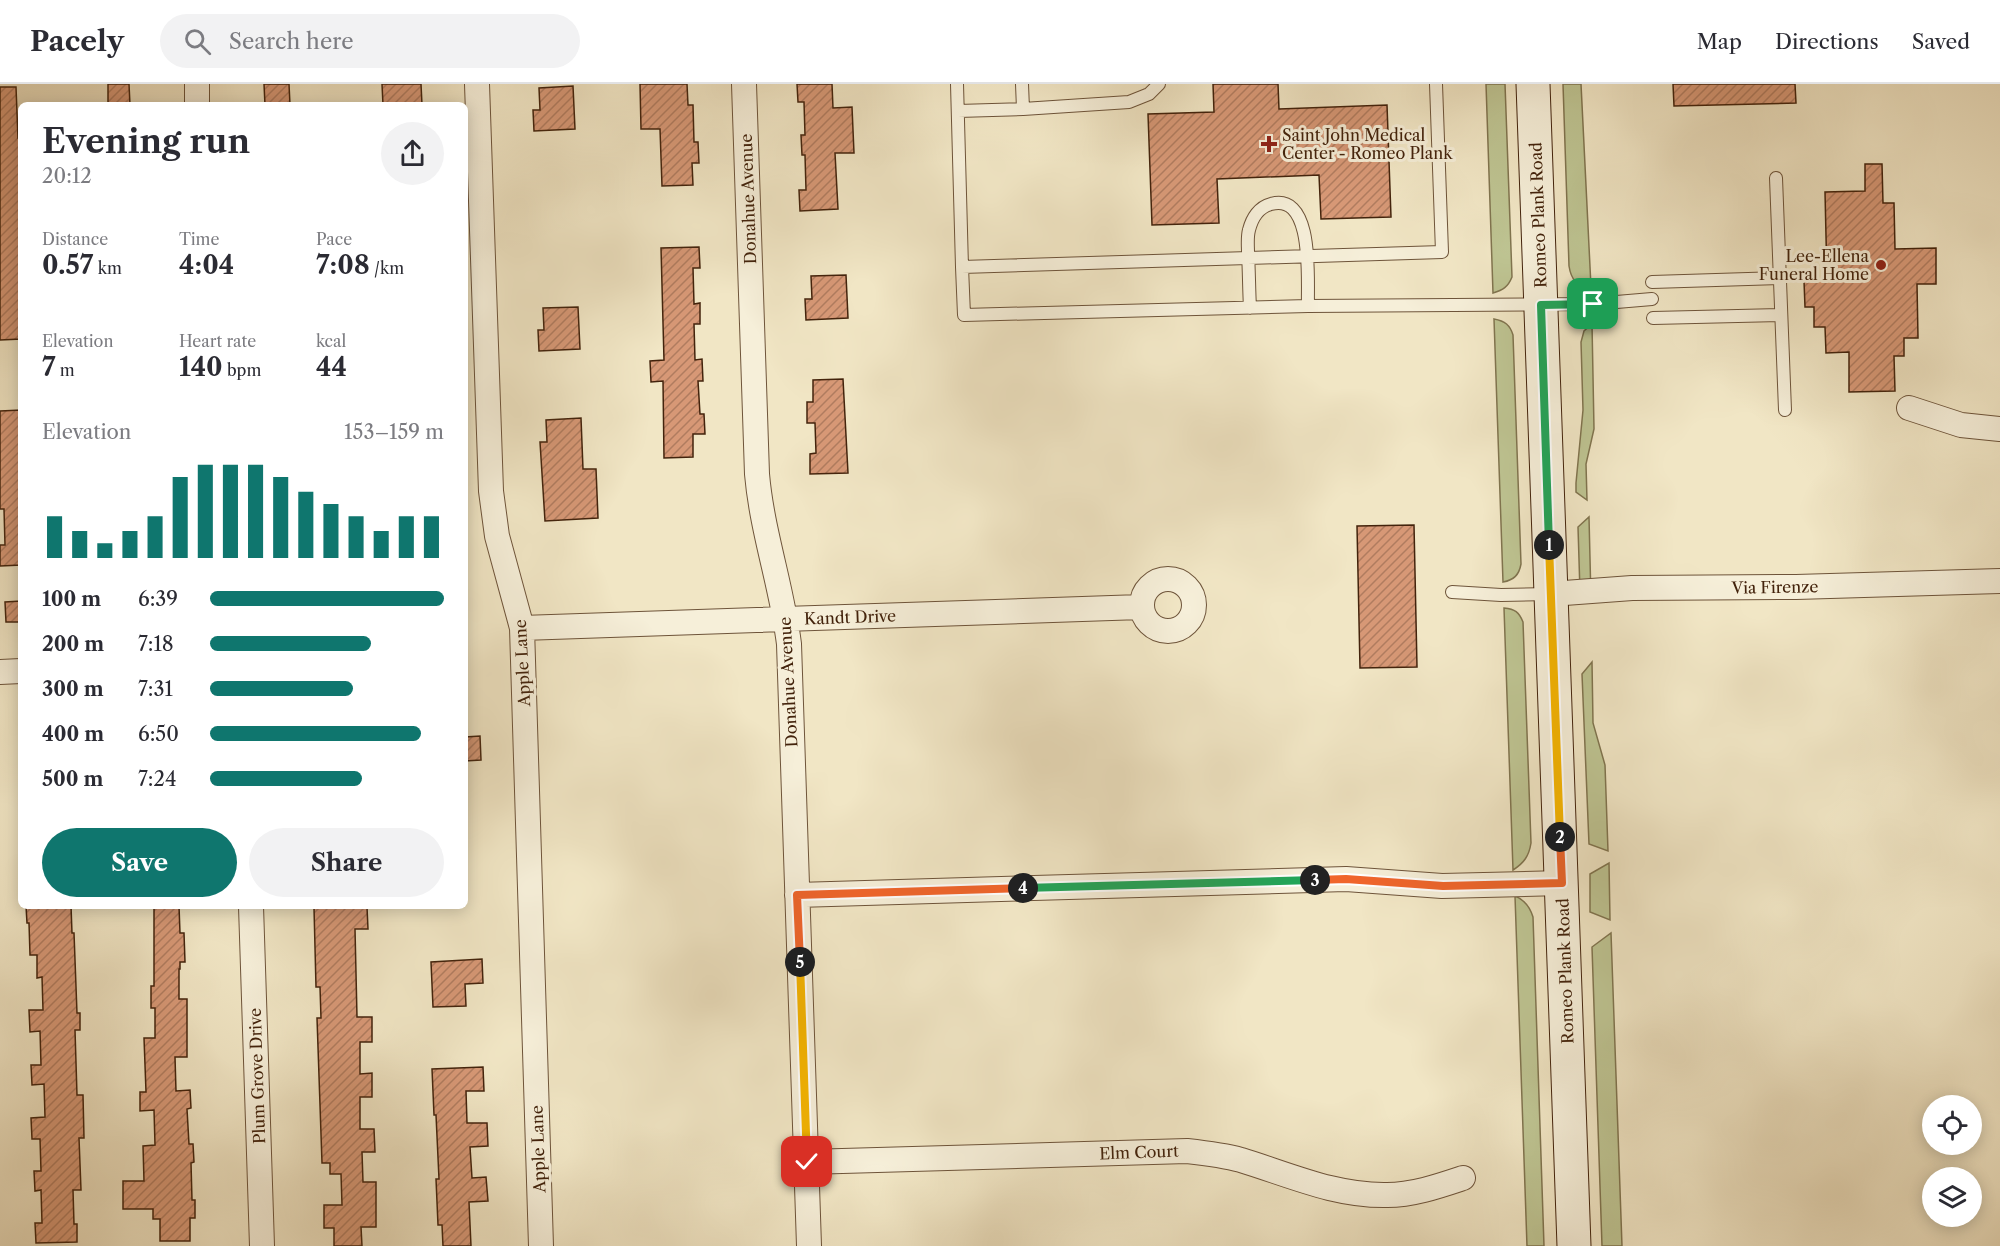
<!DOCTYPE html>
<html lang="en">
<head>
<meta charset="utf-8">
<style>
  :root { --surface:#fff; --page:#f2f2f3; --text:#2b2b33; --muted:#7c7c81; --line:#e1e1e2; --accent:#0f766e }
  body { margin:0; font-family:"Libre Caslon Text",serif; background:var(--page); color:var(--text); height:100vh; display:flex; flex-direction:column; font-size:22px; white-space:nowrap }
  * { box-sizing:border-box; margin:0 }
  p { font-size:20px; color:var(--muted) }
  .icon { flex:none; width:33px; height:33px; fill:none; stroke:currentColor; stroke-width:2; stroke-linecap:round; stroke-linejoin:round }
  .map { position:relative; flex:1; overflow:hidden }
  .drawer { position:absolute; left:18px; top:18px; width:450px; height:807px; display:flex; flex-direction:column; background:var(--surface); border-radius:9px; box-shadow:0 3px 15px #0003 }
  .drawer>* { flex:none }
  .buttons { position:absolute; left:1922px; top:1011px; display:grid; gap:12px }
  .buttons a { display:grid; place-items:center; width:60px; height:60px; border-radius:50%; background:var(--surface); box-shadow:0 3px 15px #0003; font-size:30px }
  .pin { position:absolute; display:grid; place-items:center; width:51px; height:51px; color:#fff; margin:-26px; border-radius:12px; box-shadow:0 3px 9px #0006 }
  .km { position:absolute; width:30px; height:30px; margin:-15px; border-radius:50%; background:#222; color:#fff; font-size:16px; line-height:30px; text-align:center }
  .round { display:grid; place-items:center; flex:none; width:63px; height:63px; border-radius:32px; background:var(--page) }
  .headline { display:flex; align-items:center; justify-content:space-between; height:102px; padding:0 24px }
  h1 { font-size:33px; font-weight:700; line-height:45px }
  .metrics { display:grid; grid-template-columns:repeat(3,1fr); gap:9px; height:102px; padding:6px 24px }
  .metrics div { display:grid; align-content:center }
  .metrics b { font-size:26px; font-weight:700 }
  .metrics small { font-size:16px; font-weight:400 }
  .metrics p { font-size:16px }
  .chart { height:168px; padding:12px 24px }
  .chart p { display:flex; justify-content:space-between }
  .chart svg { width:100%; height:108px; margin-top:6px; stroke:var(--accent); stroke-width:6 }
  .action { display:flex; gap:12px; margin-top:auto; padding:12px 24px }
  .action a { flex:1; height:69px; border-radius:36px; background:var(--accent); color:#fff; font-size:24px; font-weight:700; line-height:69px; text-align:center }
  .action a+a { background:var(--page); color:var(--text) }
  ul { padding:0 24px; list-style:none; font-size:20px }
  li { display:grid; grid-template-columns:96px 72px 1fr; align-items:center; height:45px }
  li i { height:15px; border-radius:8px; background:var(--accent) }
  header { display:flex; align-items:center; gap:36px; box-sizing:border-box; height:84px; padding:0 30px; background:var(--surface); border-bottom:2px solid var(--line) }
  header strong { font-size:28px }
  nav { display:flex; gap:33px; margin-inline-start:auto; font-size:21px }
  .search { width:420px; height:54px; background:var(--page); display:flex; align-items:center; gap:15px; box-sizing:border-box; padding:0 21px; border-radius:33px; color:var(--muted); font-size:22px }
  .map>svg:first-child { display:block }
  .green { fill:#bec492; stroke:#80744f; stroke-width:1.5 }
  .building { fill:url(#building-hatch); stroke:#43230c; stroke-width:1.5 }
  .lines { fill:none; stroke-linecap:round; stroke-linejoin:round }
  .service-casing { stroke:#6e543a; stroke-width:14 }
  .minor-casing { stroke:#6e543a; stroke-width:26 }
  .secondary-casing { stroke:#43230c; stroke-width:35 }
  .service { stroke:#f6efd9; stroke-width:12 }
  .minor { stroke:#f6efd9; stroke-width:24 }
  .secondary { stroke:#f6efd9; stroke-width:33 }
  .split-1-casing { stroke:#fff; stroke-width:12 }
  .split-2-casing { stroke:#fff; stroke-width:12 }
  .split-3-casing { stroke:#fff; stroke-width:12 }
  .split-4-casing { stroke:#fff; stroke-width:12 }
  .split-5-casing { stroke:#fff; stroke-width:12 }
  .split-6-casing { stroke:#fff; stroke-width:12 }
  .split-1 { stroke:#22a559; stroke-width:8 }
  .split-2 { stroke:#f5b400; stroke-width:8 }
  .split-3 { stroke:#f0652b; stroke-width:8 }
  .split-4 { stroke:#22a559; stroke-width:8 }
  .split-5 { stroke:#f0652b; stroke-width:8 }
  .split-6 { stroke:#f5b400; stroke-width:8 }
  .poi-dot { fill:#8f2418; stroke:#f6efd9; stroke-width:2 }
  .labels { text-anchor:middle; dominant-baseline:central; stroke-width:6; stroke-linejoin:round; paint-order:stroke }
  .poi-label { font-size:16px; fill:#43230c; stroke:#f6efd9; text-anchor:start }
  .street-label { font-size:16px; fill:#43230c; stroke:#f6efd9 }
</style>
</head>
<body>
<header>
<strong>Pacely</strong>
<div class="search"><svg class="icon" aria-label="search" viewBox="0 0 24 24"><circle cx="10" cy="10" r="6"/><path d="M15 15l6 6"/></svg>Search here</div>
<nav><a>Map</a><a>Directions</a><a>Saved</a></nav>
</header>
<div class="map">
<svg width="2000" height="1162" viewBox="0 0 2000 1162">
  <defs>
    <pattern id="building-hatch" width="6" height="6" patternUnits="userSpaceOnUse" patternTransform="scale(1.5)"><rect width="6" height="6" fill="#d79876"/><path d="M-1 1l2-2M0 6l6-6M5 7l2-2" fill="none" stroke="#b07c5f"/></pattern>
  </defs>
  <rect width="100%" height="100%" fill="#f1e6c5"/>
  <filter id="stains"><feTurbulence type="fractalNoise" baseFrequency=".00333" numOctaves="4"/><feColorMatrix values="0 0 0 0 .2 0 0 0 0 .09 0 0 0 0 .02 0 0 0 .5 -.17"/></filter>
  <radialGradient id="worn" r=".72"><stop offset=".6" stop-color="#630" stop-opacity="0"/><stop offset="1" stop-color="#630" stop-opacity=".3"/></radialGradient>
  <!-- green -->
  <path class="green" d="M1486,0h19l7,193c-4,10 -9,13 -19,16z
    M1563,0h18l10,203c-15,-1 -20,-8 -22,-21z
    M1494,235c11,2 16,6 19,16l8,229c-2,11 -7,16 -18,18z
    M1592,240l2,105 -8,35 1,36 -11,-8v-9l7,-73 -2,-68 3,-11z
    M1589,433l2,83 -11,-8 -2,-65z
    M1504,524c11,1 15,4 19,14l8,221c-2,13 -7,20 -18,27z
    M1592,578l1,61 12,42 3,86 -19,-7 -7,-170z
    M1609,779l1,57 -20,-8v-38z
    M1515,812c10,4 15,11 18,21l11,329h-17z
    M1611,849l11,313h-20l-10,-299z"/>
  <!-- building -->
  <path class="building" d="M108,0h21l1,21h-22z
    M264,0h25l1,21h-25z
    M382,0h39l1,21h-39z
    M640,0h47l1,21h5l1,37h4l1,21h-7l1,22 -31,1 -2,-57h-19z
    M797,0h35l1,24 19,-1 2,46h-19l3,56 -38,2 -1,-21h7l-1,-35h-3l-1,-20h4l-1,-33h-6z
    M1213,0h65l1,25 108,-4 4,112 -70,2 -2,-44 -102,4 2,44 -67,2 -4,-111 66,-2z
    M1673,0h122l1,19 -122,3z
    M573,2l2,43 -41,2 -1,-21h7l-1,-22z
    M0,3h16l2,51h3v96h-1l1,105 -21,1z
    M1865,80h17l1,39h11l1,46 41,-1v36h-19l1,54h-14v18h-10l1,35 -46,1v-40l-23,1 -1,-26h-11v-20h-9l-1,-26 23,-1 -2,-88 40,-1z
    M699,163l1,21h-7l1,36 6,-1v21h-6l1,36 7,-1 1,22h-5l2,33h4l1,20h-12v23l-29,1 -1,-77 -12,1 -1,-21 14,-1 -3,-112z
    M846,191l2,43 -42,2 -1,-21h7l-1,-23z
    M578,223l2,42 -41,2 -1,-21h6l-1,-22z
    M843,295l5,94 -38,1v-20l6,-1 -1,-30h-8v-21h6v-22z
    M21,326v43l-2,1 2,35v76l-21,1v-21h5l-1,-36h-4v-98z
    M581,334l2,51h13l2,49 -53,3 -5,-79h7l-1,-22z
    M1414,441l3,142 -57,1 -3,-142z
    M21,517v21h-15l-1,-20z
    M480,652l1,24 -16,1v-24z
    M26,822h45l1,27h2l3,80h3v17h-5l2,65h6l1,43h-5l2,52h-8l1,34h3v18l-41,1 -1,-20h7l-1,-33 -6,1 -1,-20h7l-1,-32h-8l-1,-21 14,-1 -1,-33 -12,1 -1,-20h10l-1,-34 -10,1 -1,-22h14l-1,-33 -5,1v-23h-7l-1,-32h-2z
    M154,822h25l1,27h4l1,29h-5v7h-1v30h8v58h-12l1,34 14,-1 1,18 -4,1 2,35h4l1,18 -3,1 1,37h3v18h-5v23h-30v-22h-7v-10h-30v-28h21l-1,-35 12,-1 -1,-35 -14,1v-19h6l-2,-54h11v-30h-4v-22h3z
    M367,823l1,22h-13l2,88h15v25h-12v32l12,-1v24h-12v32h14l1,23h-13l1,30h13v45h-15l1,19h-28v-18h-10v-23h18l-1,-31h-11v-11h-8l-5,-145h4l-1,-31h-4l-2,-79z
    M482,875l1,24 -18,1 1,22 -33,1 -2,-45z
    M483,983l1,24h-18l1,32h20l1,23 -18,1 2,31 14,-1 2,24 -19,1 2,44h-28l-1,-21h-4l-2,-46h3l-3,-64h-2l-2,-46z"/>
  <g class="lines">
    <!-- service casing -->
    <g class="service-casing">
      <path id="service" d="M957,0l5,183 480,-15 -6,-168
        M1022,0l1,25
        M958,27l65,-2 106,-7 20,-8 10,-10
        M1776,94l9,232
        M962,183l2,48 344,-9 285,-2 59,-5
        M1652,198l128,-4
        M1250,224c-1,-19 -1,-37 -2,-55 0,-8 -1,-16 1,-23 3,-12 10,-23 22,-26 44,-12 36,78 37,102
        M1653,234l128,-3
        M1452,508l49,3 49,-1"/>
    </g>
    <!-- minor casing -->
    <g class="minor-casing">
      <path id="minor" d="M197,0v21
        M477,0l14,407 6,45 25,92 19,618
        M744,0l13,390c5,58 25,113 32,170l20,602
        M1909,324l52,17 39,4
        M1142 521a26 26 0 1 1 52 0a26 26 0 1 1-52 0Z
        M1551,510l81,-6 164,-1 204,-6
        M522,544l619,-21
        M0,588l21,-1
        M797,811l549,-16 96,7 120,-3
        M251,822l11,340
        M807,1078l380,-11c18,2 36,4 54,9 49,15 94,36 146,35 26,0 52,-9 76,-17"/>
    </g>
    <!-- secondary casing -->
    <g class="secondary-casing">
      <path id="secondary" d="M1533,0l41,1162"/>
    </g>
    <!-- service -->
    <use href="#service" class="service"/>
    <!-- minor -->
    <use href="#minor" class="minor"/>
    <!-- secondary -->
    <use href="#secondary" class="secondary"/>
  </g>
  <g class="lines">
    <!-- split-1 casing -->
    <g class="split-1-casing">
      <path id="split-1" d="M1549,461l-8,-240 52,-1"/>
    </g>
    <!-- split-2 casing -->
    <g class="split-2-casing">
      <path id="split-2" d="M1549,461l11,292"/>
    </g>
    <!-- split-3 casing -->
    <g class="split-3-casing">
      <path id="split-3" d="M1315,796l31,-1 97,7 119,-3 -2,-46"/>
    </g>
    <!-- split-4 casing -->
    <g class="split-4-casing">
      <path id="split-4" d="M1023,804l292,-8"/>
    </g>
    <!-- split-5 casing -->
    <g class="split-5-casing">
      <path id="split-5" d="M800,878l-3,-67 226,-7"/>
    </g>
    <!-- split-6 casing -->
    <g class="split-6-casing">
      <path id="split-6" d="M800,878l7,200"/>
    </g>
    <!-- split-1 -->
    <use href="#split-1" class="split-1"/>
    <!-- split-2 -->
    <use href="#split-2" class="split-2"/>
    <!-- split-3 -->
    <use href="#split-3" class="split-3"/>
    <!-- split-4 -->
    <use href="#split-4" class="split-4"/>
    <!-- split-5 -->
    <use href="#split-5" class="split-5"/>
    <!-- split-6 -->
    <use href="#split-6" class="split-6"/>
  </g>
  <!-- markers -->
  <g class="poi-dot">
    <path d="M1266 51h6v6h6v6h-6v6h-6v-6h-6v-6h6z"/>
    <circle cx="1881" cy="181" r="6"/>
  </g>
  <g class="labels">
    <!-- poi labels -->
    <g class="poi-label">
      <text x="1282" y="51">Saint John Medical<tspan x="1282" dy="18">Center - Romeo Plank</tspan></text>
      <text x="1869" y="172" text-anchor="end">Lee-Ellena<tspan x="1869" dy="18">Funeral Home</tspan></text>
    </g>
    <!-- street labels -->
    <g class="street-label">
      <text transform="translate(748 115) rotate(-92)">Donahue Avenue</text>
      <text transform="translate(1538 131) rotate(-92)">Romeo Plank Road</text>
      <text transform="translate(1775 503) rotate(-1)">Via Firenze</text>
      <text transform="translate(850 533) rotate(-2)">Kandt Drive</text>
      <text transform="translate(522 579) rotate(-93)">Apple Lane</text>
      <text transform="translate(788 598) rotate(-93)">Donahue Avenue</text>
      <text transform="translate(1565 887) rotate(-92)">Romeo Plank Road</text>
      <text transform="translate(257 992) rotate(-92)">Plum Grove Drive</text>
      <text transform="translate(538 1065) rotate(-92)">Apple Lane</text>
      <text transform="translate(1139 1068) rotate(-2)">Elm Court</text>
    </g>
  </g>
  <rect width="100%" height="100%" filter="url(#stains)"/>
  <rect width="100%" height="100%" fill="url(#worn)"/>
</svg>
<div class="buttons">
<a><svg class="icon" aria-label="locate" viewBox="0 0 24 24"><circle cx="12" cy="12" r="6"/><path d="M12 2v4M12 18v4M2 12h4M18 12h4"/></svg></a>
<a><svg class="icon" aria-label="layers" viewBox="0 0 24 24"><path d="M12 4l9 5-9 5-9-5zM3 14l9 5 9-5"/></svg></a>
</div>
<div class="pin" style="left:1593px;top:220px;background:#1e9e55"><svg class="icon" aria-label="arrive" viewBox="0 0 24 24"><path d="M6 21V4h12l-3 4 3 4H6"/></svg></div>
<div class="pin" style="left:807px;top:1078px;background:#d93025"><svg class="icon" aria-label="check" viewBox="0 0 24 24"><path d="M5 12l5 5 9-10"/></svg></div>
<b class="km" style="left:1549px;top:461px">1</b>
<b class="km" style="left:1560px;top:753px">2</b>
<b class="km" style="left:1315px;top:796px">3</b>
<b class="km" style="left:1023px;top:804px">4</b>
<b class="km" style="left:800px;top:878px">5</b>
<section class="drawer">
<div class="headline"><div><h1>Evening run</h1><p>20:12</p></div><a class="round"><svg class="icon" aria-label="share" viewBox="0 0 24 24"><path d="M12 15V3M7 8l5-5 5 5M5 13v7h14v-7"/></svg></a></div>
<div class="metrics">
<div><p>Distance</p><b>0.57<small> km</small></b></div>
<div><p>Time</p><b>4:04</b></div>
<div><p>Pace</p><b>7:08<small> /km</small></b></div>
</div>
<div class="metrics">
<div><p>Elevation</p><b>7<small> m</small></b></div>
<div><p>Heart rate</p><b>140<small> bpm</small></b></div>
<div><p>kcal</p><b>44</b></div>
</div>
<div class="chart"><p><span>Elevation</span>153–159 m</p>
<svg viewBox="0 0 160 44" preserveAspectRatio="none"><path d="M5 44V27M15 44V33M25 44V38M35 44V33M45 44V27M55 44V11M65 44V6M75 44V6M85 44V6M95 44V11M105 44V17M115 44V22M125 44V27M135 44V33M145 44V27M155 44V27"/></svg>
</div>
<ul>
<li><b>100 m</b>6:39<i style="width:100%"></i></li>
<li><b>200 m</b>7:18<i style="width:69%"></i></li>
<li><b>300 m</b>7:31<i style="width:61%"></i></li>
<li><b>400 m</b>6:50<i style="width:90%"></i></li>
<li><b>500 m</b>7:24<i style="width:65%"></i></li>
</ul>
<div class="action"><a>Save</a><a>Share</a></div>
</section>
</div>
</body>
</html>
